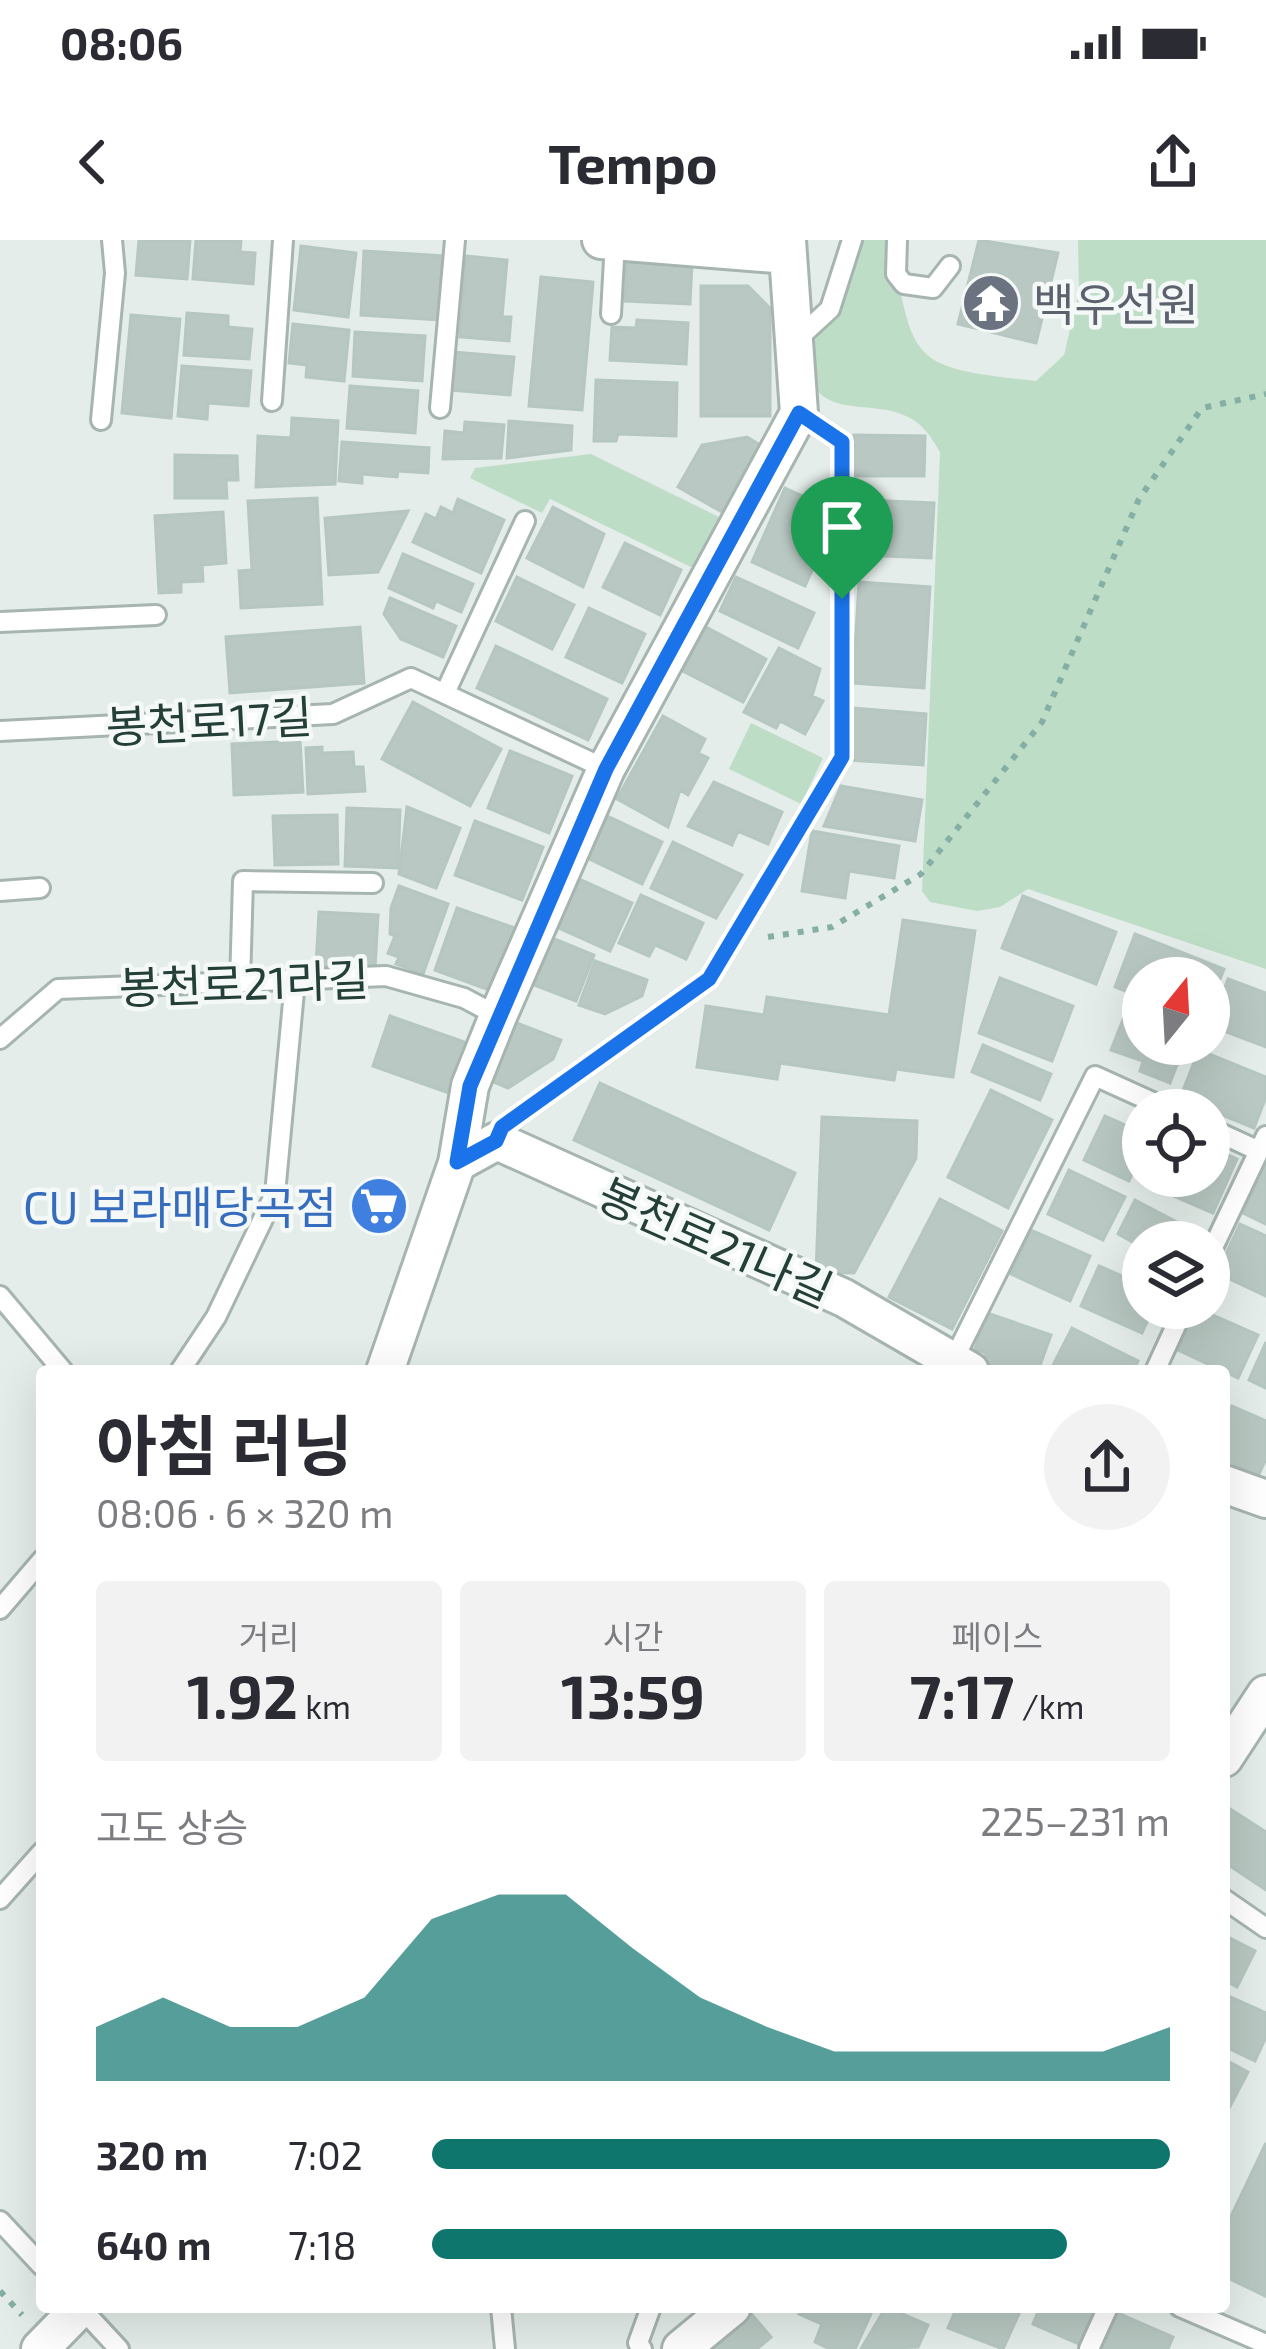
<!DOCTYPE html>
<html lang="ko">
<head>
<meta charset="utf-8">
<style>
  :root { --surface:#fff; --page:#f2f2f3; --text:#2b2b33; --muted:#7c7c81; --accent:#0f766e }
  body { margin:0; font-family:"Exo 2","Noto Sans KR",sans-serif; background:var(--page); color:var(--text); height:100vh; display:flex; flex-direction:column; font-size:45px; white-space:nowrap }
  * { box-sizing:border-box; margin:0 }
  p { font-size:39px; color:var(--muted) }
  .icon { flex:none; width:66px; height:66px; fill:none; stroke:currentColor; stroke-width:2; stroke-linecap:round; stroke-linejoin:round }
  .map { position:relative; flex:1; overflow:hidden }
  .sheet { position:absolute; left:36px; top:1125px; width:1194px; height:948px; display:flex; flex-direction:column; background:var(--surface); border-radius:12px; box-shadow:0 12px 48px #0002 }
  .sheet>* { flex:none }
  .needle { width:78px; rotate:18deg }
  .controls { position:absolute; left:1122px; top:717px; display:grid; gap:24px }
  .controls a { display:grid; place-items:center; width:108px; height:108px; border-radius:50%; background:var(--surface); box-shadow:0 12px 48px #0002; font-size:60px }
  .pin { position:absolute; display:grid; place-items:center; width:102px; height:102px; color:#fff; margin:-123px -51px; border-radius:50% 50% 50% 0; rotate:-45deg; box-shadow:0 0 12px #0007 }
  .pin .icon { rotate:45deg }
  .round { display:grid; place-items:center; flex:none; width:126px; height:126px; border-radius:63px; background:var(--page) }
  .summary { display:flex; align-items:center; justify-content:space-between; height:204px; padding:0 60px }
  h1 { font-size:66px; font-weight:700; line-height:90px }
  .figures { display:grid; grid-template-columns:repeat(3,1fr); gap:18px; height:204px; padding:12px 60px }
  .figures div { display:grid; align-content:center; border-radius:12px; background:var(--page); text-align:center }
  .figures b { font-size:60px; font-weight:700 }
  .figures small { font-size:33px; font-weight:400 }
  .figures p { font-size:33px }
  .chart { height:336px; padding:24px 60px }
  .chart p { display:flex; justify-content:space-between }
  .chart svg { width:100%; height:216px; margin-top:12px; fill:var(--accent); opacity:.7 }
  ul { padding:0 60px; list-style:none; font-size:39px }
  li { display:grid; grid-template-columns:192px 144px 1fr; align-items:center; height:90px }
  li i { height:30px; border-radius:15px; background:var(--accent) }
  .status { display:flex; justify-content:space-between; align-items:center; height:84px; padding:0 60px; background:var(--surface); direction:ltr }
  .status svg { height:33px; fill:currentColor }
  header { display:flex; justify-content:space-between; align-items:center; height:156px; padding:0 60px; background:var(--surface); font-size:54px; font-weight:700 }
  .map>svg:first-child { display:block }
  .green { fill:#beddc7 }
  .building { fill:#b9c8c2; stroke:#b6c6c0; stroke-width:3 }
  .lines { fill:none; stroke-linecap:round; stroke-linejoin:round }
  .lane-casing { stroke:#a7b5b0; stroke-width:24 }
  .street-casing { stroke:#a7b5b0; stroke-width:42 }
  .path { stroke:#85afa4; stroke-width:6; stroke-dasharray:6 9; stroke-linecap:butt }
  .lane { stroke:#fff; stroke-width:18 }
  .street { stroke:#fff; stroke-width:36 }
  .route-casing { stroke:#fff; stroke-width:24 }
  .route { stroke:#1a73e8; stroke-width:15 }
  .labels { text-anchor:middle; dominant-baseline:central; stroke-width:9; stroke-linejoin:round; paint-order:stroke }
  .worship-label { font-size:45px; fill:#5b616d; stroke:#f4f9f7; text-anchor:start }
  .street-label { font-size:45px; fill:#243e38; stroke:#f4f9f7 }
  .shop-label { font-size:45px; fill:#366cbe; stroke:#f4f9f7; text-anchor:end }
</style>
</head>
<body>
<div class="status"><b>08:06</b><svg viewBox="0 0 49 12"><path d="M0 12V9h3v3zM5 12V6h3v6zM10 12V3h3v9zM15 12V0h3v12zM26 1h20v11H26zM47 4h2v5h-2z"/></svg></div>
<header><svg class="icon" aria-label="back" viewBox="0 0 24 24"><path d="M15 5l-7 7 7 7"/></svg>Tempo<svg class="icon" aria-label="share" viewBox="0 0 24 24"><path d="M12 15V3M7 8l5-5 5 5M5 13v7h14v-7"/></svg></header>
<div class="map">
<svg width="1266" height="2109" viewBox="0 0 1266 2109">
  <rect width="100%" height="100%" fill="#e4ede9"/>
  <!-- green -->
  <path class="green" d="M859,0h31c25,123 16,127 146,141l28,-26 15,-63 -1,-52h188v729l-238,-80 -28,18 -23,4 -47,-9 -8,-11 18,-439c-10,-17 -19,-31 -39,-38 -35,-14 -92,6 -93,-55 0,-16 13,-29 22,-41 17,-23 22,-51 29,-78z
    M591,214l128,63 -26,51 -143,-69 -8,14 -72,-35 5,-10z
    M751,483l72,35 -22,46 -72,-35z"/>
  <!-- building -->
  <path class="building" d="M139,0h51l-3,39 -51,-4z
    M196,0h45l-1,12 15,1 -2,31 -60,-5z
    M979,0l79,13 -22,90 -78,-19z
    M301,6l55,7 -8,64 -54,-7z
    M364,11l80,5 -4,64 -79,-5z
    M466,16l41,4 -5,57h9l-2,24 -49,-4z
    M627,20l65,3 -2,41 -65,-3z
    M541,37l52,5 -11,128 -53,-4z
    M701,46h47l22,22v108h-69z
    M187,73l41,3v11l24,2 -3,30 -65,-4z
    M131,75l49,4 -9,99 -49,-5z
    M637,80l51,3 -2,41 -76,-4 2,-33 24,1z
    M293,84l56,6 -5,51 -38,-4 1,-12 -18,-2z
    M355,92l70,4 -3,45 -69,-5z
    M453,112l61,5 -4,38 -61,-5z
    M182,126l69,5 -3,35 -40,-3 -1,16 -29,-3z
    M596,140l81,3 -1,53 -58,-2 -2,7h-22z
    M350,146l68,5 -3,42 -68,-5z
    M292,178l46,3 -3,63 -79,3 2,-51 33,2z
    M509,181l63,5 -1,24 -64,8z
    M465,182l39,3 -3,33 -58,1 2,-28 19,2z
    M854,195l71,1 -1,40h-70z
    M747,197l13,8 -38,67 -44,-25 24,-42z
    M342,202l87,6 -1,25 -30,-2 -1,6 -35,-3v9l-23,-2z
    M175,215l62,1 1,24h-12l1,18h-52z
    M785,248l37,17 3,17 -19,41 8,3 -9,20 -53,-24z
    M317,258l5,106 -81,4 -2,-37 13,-1 -4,-69z
    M458,259l46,21 -23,53 -68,-31 13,-28 10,5 5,-12 12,6z
    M863,260l71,3 -3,55 -71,-3z
    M553,267l51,27 -21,53 -56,-29z
    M408,271l-30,61 -49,3 -4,-57z
    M223,272l3,51 -24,2 1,16 -22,1v10l-22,1 -4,-77z
    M625,303l56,27 -21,45 -57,-28z
    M403,314l70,30 -12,28 -25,-11 -3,7 -44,-20z
    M517,337l57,28 -22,44 -56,-28z
    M736,337l78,36 -16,35 -78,-37z
    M859,342l71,5 -6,101 -71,-5z
    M390,358l66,28 -13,31 -42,-18 -17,-25z
    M589,368l56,26 -23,49 -56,-26z
    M360,387l4,56 -134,10 -4,-56z
    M706,387l60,32 -23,43 -60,-31z
    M496,406l111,53 -19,41 -111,-52z
    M779,408l41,21 -8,27 11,5 -18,33 -25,-13 -4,7 -32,-16z
    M413,462l88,47 -31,57 -88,-47z
    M852,468l74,6 -3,51 -74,-5z
    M663,476l42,23 -7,14 10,5 -20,37 -8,-5 -12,37 -51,-28z
    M300,501l3,51 -69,3 -2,-51z
    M322,507v6l31,-1 1,15h9l2,24 -57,3 -2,-46z
    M510,511l62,25 -23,57 -61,-25z
    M714,542l68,30 -14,32 -30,-13 -6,14 -44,-19z
    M841,546l81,14 -7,41 -91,-15z
    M407,567l53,21 -24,60 -37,-14z
    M347,568l53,2 -2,58 -53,-2z
    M601,573l61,29 -20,42 -61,-29z
    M337,575l1,49 -63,1 -2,-49z
    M475,581l68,26 -21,53 -67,-25z
    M812,591l87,15 -5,32 -45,-7 -4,27 -43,-7z
    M673,602l69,33 -26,43 -65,-30z
    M575,637l57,26 -22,48 -58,-26z
    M399,646l49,18 -25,70 -27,-10 3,-7 -11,-4 7,-17 -5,-2 1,-26z
    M641,655l62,28 -17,36 -31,-14 -6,11 -30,-13z
    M1023,656l93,36 -20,52 -94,-36z
    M457,668l58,20 -23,63 -57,-21z
    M319,672l59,3 -3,54 -59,-3z
    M903,680l72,11 -22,146 -57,-8 -2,11 -114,-17 -3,16 -80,-12 9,-61 58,9 3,-18 122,18z
    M1135,694l89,35 -15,37v-28h-66v20l-28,-11z
    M552,698l42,17 -18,46 -42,-16z
    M595,721l52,19 -5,16 -37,18 -26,-9z
    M1000,738l73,28 -21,55 -73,-28z
    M1228,739l38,14v54l-55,-21z
    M1126,772l17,6v26h42l-15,39 -30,-12 3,-10 -32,-11z
    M390,776l77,27 -18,50 -76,-27z
    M514,782l47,18 -8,19 -45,29 -17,-7z
    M983,805l68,29 -11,26 -68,-28z
    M1199,810l67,27v20l-12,31 -74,-30z
    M600,843l195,90 -26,57 -195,-90z
    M991,850l61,30 -44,88 -60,-31z
    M1105,876l38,17v15l-14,33 -45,-21z
    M822,877l95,4 -1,37 -62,115 -38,-1z
    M1209,906l28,13 -24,54 -72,-31 3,-6h65z
    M1266,923v61l-23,-11z
    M1069,930l56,27 -22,43 -55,-26z
    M940,959l62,32 -50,98 -63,-32z
    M1135,960l61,32 -6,10h-47v6l-25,-14z
    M1240,984l26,12v60l-49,-23z
    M1031,990l59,26 -20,45 -59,-27z
    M1099,1026l44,19v23h10l-11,25 -61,-27z
    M1197,1068l61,27 -20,43 -60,-28z
    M987,1073l64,22 -13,36h-31l-24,-8 3,-10 -11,-4z
    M1072,1088l66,33 -5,10h-83z
    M1266,1102v46l-17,-8z
    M1232,1166l34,15v38l-8,17 -34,-15v-38z
    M1224,1565l42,27v58l-42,-28z
    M1224,1695l31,16 -18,36 -13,-7z
    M1224,1754l42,19v24l-11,24 -29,-14z
    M1224,1819l24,13 -22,42 -2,-2z
    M1266,1903v150l-1,3 -41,-20v-45z
    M802,2067h72l-19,42h-25l-15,-7 7,-18 -23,-10z
    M886,2067l42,18 -10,22 -57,2z
    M957,2067h65l-19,42 -55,-21z
    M1040,2067h56l-17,37 -46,-20z
    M749,2071l22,26 -14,12h-55z
    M1118,2073l55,24 -5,12h-66z"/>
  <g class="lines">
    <!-- lane casing -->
    <g class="lane-casing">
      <path id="lane" d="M897,0l-1,34 8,10 29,4 17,-22
        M611,74l4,-73
        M793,103l37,-34 22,-69
        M272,161l11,-161
        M440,168l15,-168
        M101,180l14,-147 -3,-33
        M0,382l156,-7
        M445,453l80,-172
        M0,491l333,-17 78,-36 195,91
        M0,651l40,-3
        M240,743l3,-102 130,2
        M0,799l58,-50 328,-13 78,22 34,18
        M1209,888l50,23
        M497,901l5,-14 207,-148 133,-222v-315l-43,-29
        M1209,1016l57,-120
        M0,1056l63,75
        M953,1121l142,-285 75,34
        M180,1131l36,-54 59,-123 20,-213
        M1155,1131l29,-63
        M0,1369l42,-49
        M0,1659l42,-47
        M1224,1659l42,29
        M0,1981l42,45
        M80,2067l39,42
        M501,2067l4,42
        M1180,2067l86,37
        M642,2109l-4,-6 13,-36
        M1089,2109l19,-42"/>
    </g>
    <!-- street casing -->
    <g class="street-casing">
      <path id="street" d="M601,0l186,15
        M457,923l40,-22 347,157 126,73
        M385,1131l72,-208 13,-77 28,-70 108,-247 193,-356 -12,-173
        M1224,1244l42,15
        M1224,1518l42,-64
        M40,2109l41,-42
        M681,2109l51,-42"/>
    </g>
    <!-- path -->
    <path class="path" d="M768,697l64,-10 89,-53 121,-152 97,-223 63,-91 64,-14
      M0,2051l22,24"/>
    <!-- lane -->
    <use href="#lane" class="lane"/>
    <!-- street -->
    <use href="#street" class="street"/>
  </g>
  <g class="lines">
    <!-- route casing -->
    <g class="route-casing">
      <path id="route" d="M799,173l43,29v315l-133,222 -207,148 -6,14 -39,21 13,-76 136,-317z"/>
    </g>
    <!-- route -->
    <use href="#route" class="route"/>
  </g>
  <!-- icons -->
  <defs>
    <g id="temple-disc" transform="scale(3)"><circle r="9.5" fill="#6b7280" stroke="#f4f9f7"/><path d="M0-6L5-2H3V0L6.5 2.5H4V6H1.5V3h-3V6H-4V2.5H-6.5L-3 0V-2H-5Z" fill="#fff"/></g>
    <g id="supermarket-disc" transform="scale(3)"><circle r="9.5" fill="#3f7fe0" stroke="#f4f9f7"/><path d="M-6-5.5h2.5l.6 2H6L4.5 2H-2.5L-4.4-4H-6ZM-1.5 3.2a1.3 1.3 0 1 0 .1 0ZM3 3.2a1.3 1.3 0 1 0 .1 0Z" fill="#fff"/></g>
  </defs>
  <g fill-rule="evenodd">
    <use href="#temple-disc" x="991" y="63"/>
    <use href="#supermarket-disc" x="379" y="966"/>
  </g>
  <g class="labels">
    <!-- worship labels -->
    <g class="worship-label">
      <text x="1033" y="63">백우선원</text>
    </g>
    <!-- street labels -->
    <g class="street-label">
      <text transform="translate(209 480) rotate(-3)">봉천로17길</text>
      <text transform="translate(244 742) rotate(-2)">봉천로21라길</text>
      <text transform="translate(716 1001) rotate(24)">봉천로21나길</text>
    </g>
    <!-- shop labels -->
    <g class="shop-label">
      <text x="337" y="966">CU 보라매당곡점</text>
    </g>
  </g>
</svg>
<div class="controls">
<a><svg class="needle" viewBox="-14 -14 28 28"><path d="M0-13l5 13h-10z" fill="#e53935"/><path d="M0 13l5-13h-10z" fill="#7c7c81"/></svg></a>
<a><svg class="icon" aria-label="locate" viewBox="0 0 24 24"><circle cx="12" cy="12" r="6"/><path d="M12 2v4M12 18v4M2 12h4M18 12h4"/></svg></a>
<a><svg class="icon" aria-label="layers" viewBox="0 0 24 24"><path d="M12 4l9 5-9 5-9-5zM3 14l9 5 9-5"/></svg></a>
</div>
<div class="pin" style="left:842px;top:359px;background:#1e9e55"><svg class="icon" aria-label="arrive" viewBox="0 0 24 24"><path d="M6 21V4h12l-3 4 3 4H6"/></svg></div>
<section class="sheet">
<div class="summary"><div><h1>아침 러닝</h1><p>08:06 · 6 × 320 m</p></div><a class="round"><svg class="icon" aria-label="share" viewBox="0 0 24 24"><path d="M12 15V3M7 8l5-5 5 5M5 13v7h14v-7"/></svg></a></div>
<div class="figures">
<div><p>거리</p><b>1.92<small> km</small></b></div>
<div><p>시간</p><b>13:59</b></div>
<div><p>페이스</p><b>7:17<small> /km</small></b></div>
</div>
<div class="chart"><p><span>고도 상승</span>225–231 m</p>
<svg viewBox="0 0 160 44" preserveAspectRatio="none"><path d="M0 44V33L10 27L20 33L30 33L40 27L50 11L60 6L70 6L80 17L90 27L100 33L110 38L120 38L130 38L140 38L150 38L160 33V44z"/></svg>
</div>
<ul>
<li><b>320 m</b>7:02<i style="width:100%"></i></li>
<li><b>640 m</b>7:18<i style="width:86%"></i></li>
</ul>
</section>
</div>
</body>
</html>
